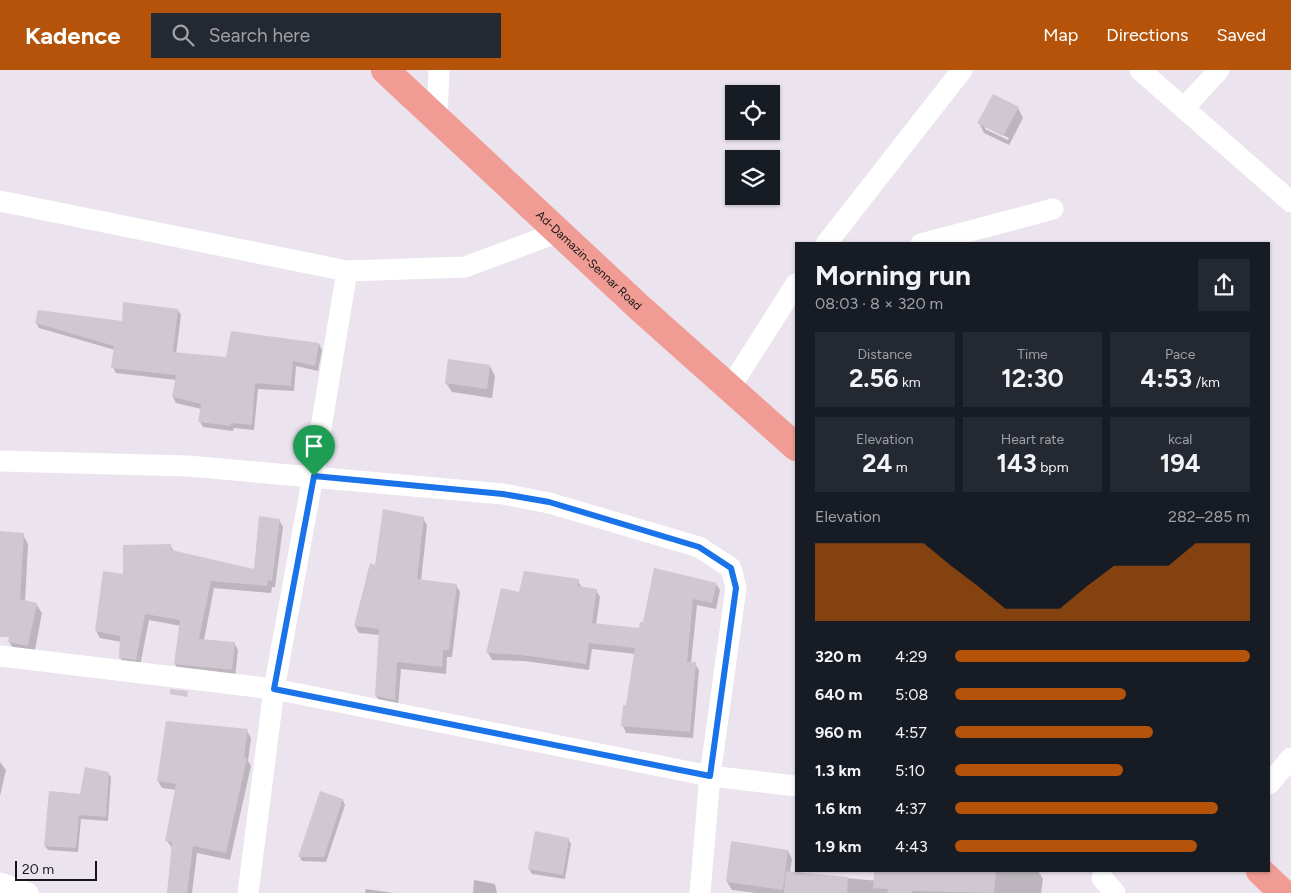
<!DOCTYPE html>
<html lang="en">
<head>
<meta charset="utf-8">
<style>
  :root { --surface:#171b24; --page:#242831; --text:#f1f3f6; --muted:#9ea1a6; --accent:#b45309 }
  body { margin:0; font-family:Figtree,sans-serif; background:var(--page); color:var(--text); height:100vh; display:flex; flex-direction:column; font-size:19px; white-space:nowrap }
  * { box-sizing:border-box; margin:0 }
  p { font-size:16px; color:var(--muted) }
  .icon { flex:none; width:28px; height:28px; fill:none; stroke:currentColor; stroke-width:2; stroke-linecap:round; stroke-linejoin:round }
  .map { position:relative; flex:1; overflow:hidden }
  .panel { position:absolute; left:795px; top:172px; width:475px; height:630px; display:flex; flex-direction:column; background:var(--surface); border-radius:0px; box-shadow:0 1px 4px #0004 }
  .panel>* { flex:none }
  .fabs { position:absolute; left:725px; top:15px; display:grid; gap:10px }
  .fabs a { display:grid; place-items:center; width:55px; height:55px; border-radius:0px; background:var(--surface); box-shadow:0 1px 4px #0004; font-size:25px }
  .scale { position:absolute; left:15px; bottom:12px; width:82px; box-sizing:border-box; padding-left:5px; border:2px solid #171518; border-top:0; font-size:14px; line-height:18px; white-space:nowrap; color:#171518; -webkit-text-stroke:4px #ebe3ed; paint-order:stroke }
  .pin { position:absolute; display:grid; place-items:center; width:42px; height:42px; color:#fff; margin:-51px -21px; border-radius:50% 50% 50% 0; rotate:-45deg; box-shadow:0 0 5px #0007 }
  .pin .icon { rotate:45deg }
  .round { display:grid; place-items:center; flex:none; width:52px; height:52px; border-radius:0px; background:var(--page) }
  .overview { display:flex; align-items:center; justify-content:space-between; height:85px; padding:0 20px }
  h1 { font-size:28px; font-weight:700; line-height:38px }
  .stats { display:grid; grid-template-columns:repeat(3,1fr); gap:8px; height:85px; padding:5px 20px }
  .stats div { display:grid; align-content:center; border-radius:0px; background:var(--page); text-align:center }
  .stats b { font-size:25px; font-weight:700 }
  .stats small { font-size:14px; font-weight:400 }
  .stats p { font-size:14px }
  .chart { height:140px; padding:10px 20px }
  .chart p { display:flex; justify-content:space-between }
  .chart svg { width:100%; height:90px; margin-top:5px; fill:var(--accent); opacity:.7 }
  ul { padding:0 20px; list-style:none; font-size:16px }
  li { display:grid; grid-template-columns:80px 60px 1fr; align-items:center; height:38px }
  li i { height:12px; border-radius:6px; background:var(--accent) }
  header { display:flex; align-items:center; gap:30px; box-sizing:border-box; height:70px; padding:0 25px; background:var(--accent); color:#fff }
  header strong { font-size:24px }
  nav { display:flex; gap:28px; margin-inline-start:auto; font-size:18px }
  .search { width:350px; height:45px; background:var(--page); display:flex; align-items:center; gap:12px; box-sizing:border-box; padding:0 18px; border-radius:0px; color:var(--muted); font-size:19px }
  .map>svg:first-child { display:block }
  .shadow { fill:#0003; fill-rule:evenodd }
  .building { fill:#d0c7d0 }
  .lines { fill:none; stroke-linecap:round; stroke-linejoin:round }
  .street { stroke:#fff; stroke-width:21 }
  .highway { stroke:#f09c95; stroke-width:28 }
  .route-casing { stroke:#fff; stroke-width:10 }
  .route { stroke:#1a73e8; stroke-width:6 }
  .labels { text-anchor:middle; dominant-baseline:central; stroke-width:4; stroke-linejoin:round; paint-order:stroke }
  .street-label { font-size:12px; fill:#171518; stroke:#ebe3ed }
</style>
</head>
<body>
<header>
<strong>Kadence</strong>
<div class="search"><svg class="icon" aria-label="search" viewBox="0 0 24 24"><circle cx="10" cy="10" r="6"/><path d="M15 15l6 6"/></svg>Search here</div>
<nav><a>Map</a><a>Directions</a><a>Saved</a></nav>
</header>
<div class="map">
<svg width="1291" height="823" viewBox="0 0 1291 823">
  <rect width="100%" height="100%" fill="#ebe3ed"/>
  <!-- shadow -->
  <path class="shadow" d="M1018,38l5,10 -14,27 -25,-12 -5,-10zM985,56l24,12 -1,2 -23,-11z
    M178,240l3,5 -5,39 51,5 92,-15 3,6 -4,21 -22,-5 -2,25 -36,-2 -4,41 -20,-2 -1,3 -30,-4 -3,-5 1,-13 -25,-6 -3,-6 3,-17 -60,-7 -3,-6 2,-17 -76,-22 -3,-5h87z
    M490,296l5,10 -3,22 -40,-6 -6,-9z
    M423,448l4,7 -6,56 35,4 4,7 -8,65h-5l-1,17 -45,-5 -3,38 -17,-4 -5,-7 4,-61 -21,-2 -4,-7 21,-60z
    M279,450l4,7 -8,60h-3l-1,6 -57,-5 -10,52 30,3 4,7 -3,27 -56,-6 -4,-7 6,-38 -32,-6 -9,46 -16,-2 -4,-7 1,-15 -21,-4 -4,-7 28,-55 47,-30 3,6 81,19z
    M0,462l23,3 5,9 -3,58 11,2 6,9 -8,42 -19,-4 -6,-9 7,-36 -16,-1z
    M578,511l4,7 14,2 4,7 -4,28 44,4 76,-45 4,6 -4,19 -19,-4 -6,58 4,1 4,6 -6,68 -67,-5 -3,-7 1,-20 3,1 8,-53 -43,-5 -3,21 -64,-9 -33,-1 -4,-7 14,-64 18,4z
    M247,661l4,7 -3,23 3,5 -21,94 -33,-7 -5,40h-24l5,-44 -6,-8 9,-51 -14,-2 -4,-7z
    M0,692l6,8 -6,26z
    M108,703l3,4 -3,44 -27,-2 -3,33 -30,-2 -3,-4 36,-51z
    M343,730l2,5 -19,57 -24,-1 -2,-4z
    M536,762l32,7 3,5 -6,35 -33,-5 -3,-5z
    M788,781l4,8 -2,14 100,9 1,-11h147l5,8 -2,14h-285l-24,-3 -5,-8z
    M474,810l21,4 2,9h-24z
    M366,819l28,4h-29z"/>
  <!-- building -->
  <path class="building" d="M993,24l26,13 -16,29 -26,-13z
    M123,232l55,7 -5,43 53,5 5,-26 88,12 -4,23 -22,-5 -2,25 -36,-3 -3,42 -21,-2v3l-33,-4 3,-18 -29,-7 4,-22 -65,-7 3,-22 -79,-23 3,-13 84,11z
    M448,289l42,6 -3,24 -42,-6z
    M383,439l41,8 -7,62 40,5 -8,66h-6l-1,17 -45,-5 -2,38 -20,-4 4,-67 -25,-3 16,-63 5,2z
    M259,446l21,3 -8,62 -4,-1 -1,6 -56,-5 -12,58 36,3 -3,28 -58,-6 6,-44 -35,-6 -9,46 -17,-2 1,-22 -25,-5 8,-60 20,3v-29l48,-1v6l83,19z
    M0,461l24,2 -4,66 17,4 -9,43 -20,-4 1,-5h-9z
    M654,498l63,15 -5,20 -19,-4 -6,63h9l-6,70 -69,-6 2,-21h3l9,-57 -46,-5 -3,21 -65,-9 -35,-2 15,-65 18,4 5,-21 55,8 -1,7 19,3 -5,34 47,5 1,-6h3z
    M170,619l18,2 -1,6 -17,-3z
    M166,651l82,8 -4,28 3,1 -21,95 -33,-7 -6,47h-20l5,-51 -7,-1 11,-57 -19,-3z
    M85,697l24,5 -3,45 -27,-2 -3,33 -32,-2 5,-55 31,3z
    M320,721l23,8 -19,58h-26z
    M535,761l34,7 -6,37 -35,-6z
    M731,771l57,9 -5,40 -57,-8z
    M786,801l62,6 -1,16h-63z
    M874,801h122l-2,22 -82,-2 -1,2h-24l1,-4 -15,-1z"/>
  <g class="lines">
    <!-- street -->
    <path class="street" d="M1140,0l151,132
      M1184,38l35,-38
      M437,48l2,-48
      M0,131l347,70 118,-4 94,-35
      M826,174l136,-174
      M921,174l132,-35
      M731,316l65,-102
      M0,391l188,5 315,28 46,9 150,44 32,21 5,20 -26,188 -10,117
      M0,586l274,33 436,87 86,10
      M1269,714l22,-26
      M1102,808l13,15
      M0,813l28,10
      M248,823l26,-204 39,-213 34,-205"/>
    <!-- highway -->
    <g class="highway">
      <path id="s1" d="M385,0l256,239 155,138"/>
      <path d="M1260,801l23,22"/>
    </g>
  </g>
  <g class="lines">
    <!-- route casing -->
    <g class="route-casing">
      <path id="route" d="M314,406l189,18 46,8 150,45 32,21 5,20 -26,188 -436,-87z"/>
    </g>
    <!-- route -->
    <use href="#route" class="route"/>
  </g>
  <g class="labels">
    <!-- street labels -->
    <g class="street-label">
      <text stroke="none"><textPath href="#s1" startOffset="279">Ad-Damazin-Sennar Road</textPath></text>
    </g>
  </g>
</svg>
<div class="fabs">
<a><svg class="icon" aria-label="locate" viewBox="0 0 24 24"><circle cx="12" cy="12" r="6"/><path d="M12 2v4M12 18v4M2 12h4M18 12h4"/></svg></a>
<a><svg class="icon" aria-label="layers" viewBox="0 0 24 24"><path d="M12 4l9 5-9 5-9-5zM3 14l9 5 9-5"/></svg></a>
</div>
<div class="scale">20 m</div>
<div class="pin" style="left:314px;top:406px;background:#1e9e55"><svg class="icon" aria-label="arrive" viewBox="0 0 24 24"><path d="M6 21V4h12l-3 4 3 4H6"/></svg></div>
<section class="panel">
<div class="overview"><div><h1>Morning run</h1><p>08:03 · 8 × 320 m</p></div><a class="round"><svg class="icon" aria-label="share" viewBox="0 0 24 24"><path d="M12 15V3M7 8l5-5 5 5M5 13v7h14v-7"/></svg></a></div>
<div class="stats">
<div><p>Distance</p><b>2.56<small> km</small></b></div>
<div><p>Time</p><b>12:30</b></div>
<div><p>Pace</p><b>4:53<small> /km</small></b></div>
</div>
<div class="stats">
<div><p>Elevation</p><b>24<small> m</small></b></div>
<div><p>Heart rate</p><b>143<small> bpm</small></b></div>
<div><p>kcal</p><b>194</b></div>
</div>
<div class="chart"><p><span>Elevation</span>282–285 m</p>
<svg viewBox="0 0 160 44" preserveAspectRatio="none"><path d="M0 44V6L10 6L20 6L30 6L40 6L50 17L60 27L70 38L80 38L90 38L100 27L110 17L120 17L130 17L140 6L150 6L160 6V44z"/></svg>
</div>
<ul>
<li><b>320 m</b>4:29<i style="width:100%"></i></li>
<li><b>640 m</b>5:08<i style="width:58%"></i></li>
<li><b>960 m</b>4:57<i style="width:67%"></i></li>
<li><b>1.3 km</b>5:10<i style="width:57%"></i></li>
<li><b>1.6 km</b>4:37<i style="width:89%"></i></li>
<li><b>1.9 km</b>4:43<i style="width:82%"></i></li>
</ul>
</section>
</div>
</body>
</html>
